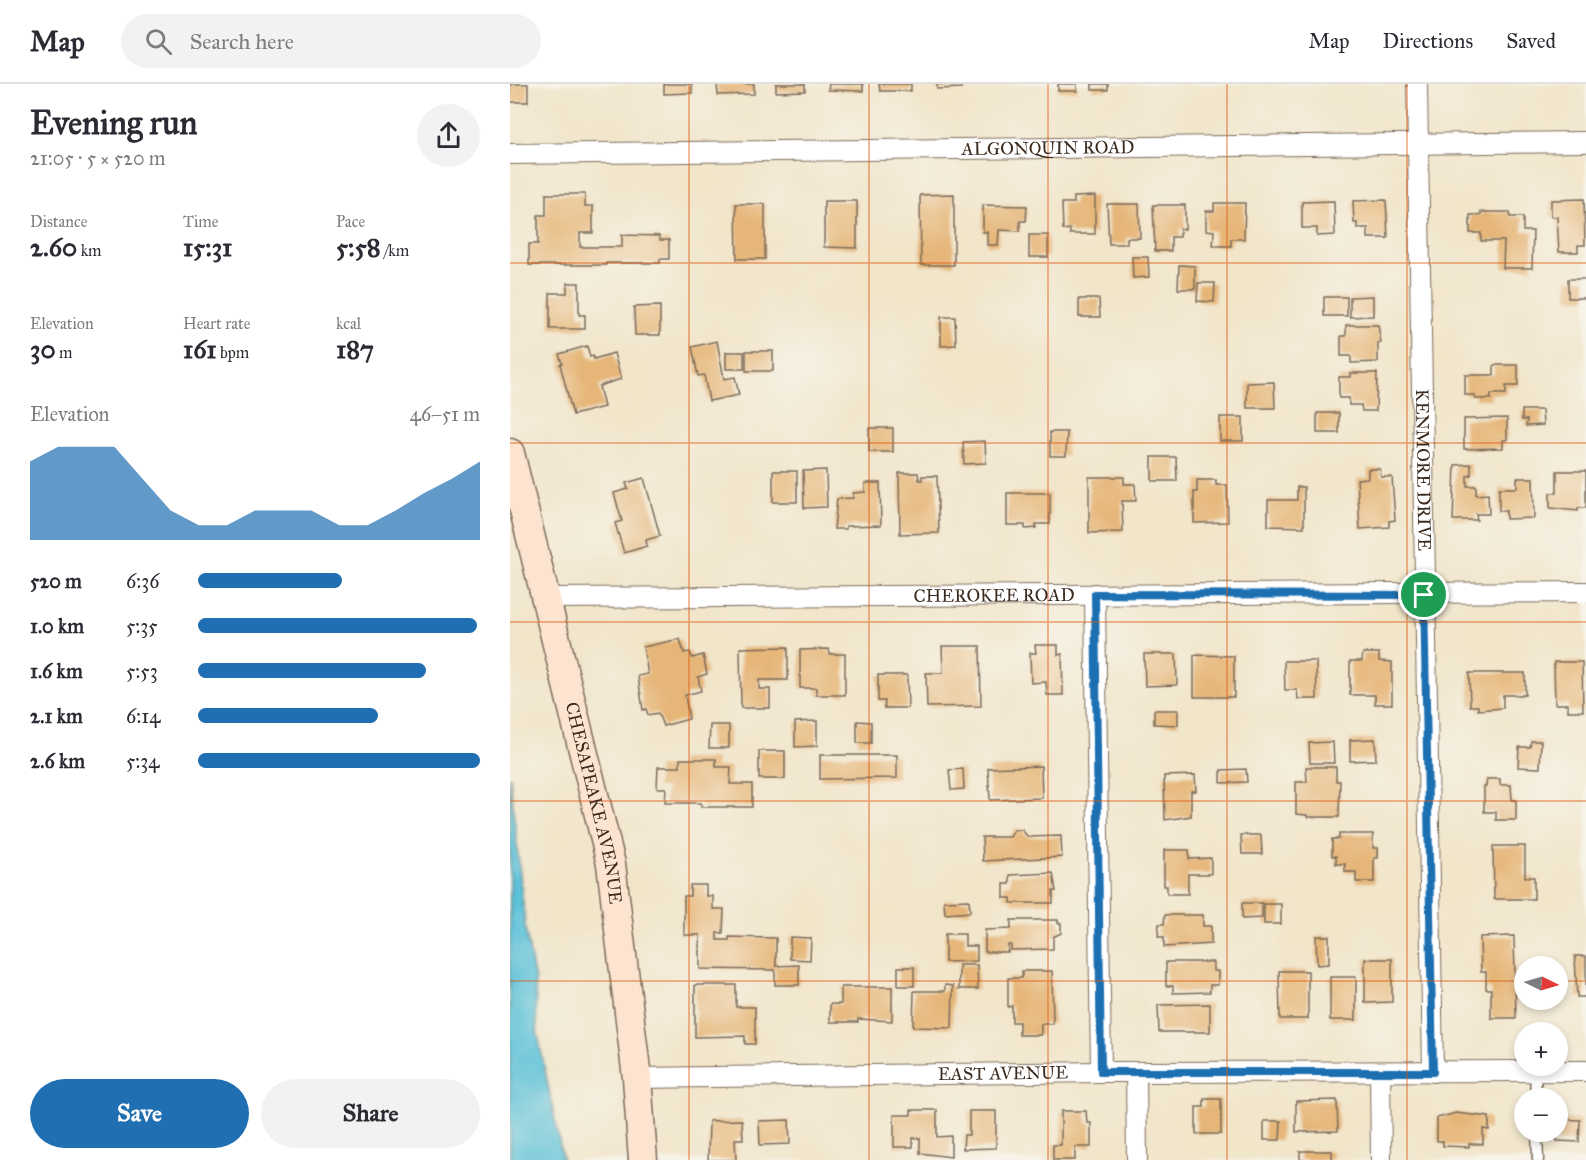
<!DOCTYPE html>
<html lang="en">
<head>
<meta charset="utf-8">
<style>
  :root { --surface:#fff; --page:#f2f2f3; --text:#2b2b33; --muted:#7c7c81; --line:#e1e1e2; --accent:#1f6fb2 }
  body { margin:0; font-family:"IM FELL Great Primer",serif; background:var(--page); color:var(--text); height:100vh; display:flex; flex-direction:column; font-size:22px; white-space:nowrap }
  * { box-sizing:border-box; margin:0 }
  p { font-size:20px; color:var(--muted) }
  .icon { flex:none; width:33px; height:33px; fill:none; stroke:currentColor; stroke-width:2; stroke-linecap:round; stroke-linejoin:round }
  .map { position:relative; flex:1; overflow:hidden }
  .details { display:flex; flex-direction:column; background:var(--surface); width:510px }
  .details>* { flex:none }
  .needle { width:39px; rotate:95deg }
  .tools { position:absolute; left:1004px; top:872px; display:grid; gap:12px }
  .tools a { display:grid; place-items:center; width:54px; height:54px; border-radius:50%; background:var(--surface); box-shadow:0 3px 9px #0003; font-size:30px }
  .pin { position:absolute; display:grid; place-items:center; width:51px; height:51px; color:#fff; margin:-26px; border:3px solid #fff; border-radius:50%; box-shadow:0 2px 6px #0007 }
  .round { display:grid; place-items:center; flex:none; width:63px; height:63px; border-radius:32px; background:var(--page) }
  .head { display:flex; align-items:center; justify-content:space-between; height:102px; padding:0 30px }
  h1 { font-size:33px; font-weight:800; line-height:45px }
  .stats { display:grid; grid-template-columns:repeat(3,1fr); gap:9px; height:102px; padding:6px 30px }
  .stats div { display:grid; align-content:center }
  .stats b { font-size:26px; font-weight:800 }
  .stats small { font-size:16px; font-weight:400 }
  .stats p { font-size:16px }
  .chart { height:168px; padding:12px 30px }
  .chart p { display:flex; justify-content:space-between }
  .chart svg { width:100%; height:108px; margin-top:6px; fill:var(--accent); opacity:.7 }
  .button { display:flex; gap:12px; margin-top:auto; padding:12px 30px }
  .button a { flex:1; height:69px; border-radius:36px; background:var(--accent); color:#fff; font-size:24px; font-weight:800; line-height:69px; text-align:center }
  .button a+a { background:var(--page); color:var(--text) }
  ul { padding:0 30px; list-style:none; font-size:20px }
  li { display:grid; grid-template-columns:96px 72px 1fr; align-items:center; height:45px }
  li i { height:15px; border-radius:8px; background:var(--accent) }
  header { display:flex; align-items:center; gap:36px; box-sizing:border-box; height:84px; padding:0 30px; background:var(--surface); border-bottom:2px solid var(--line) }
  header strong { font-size:28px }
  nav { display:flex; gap:33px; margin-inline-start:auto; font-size:21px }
  .search { width:420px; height:54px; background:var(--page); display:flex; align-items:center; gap:15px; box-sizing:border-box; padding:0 21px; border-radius:33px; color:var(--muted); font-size:22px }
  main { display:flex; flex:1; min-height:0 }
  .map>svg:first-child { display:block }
  .water { fill:#5bc1d9; stroke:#4b767c; stroke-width:1.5 }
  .building { fill:#e6b678 }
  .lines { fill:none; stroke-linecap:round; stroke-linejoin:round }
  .lane-casing { stroke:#7b6b5a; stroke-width:13 }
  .street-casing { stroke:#7b6b5a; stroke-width:22 }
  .secondary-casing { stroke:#7b6b5a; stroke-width:31 }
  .lane { stroke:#fff; stroke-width:10 }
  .street { stroke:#fff; stroke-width:20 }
  .secondary { stroke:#fde4d1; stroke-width:28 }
  .route-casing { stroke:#fff; stroke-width:12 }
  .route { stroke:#1f6fb2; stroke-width:8 }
  .grid { fill:none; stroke:#df570d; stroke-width:1.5; stroke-opacity:0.55 }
  .labels { text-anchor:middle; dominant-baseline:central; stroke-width:5; stroke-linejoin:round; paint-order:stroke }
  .street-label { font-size:18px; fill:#3b2a1e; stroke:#f7f3e8 }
</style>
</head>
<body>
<header>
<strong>Map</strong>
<div class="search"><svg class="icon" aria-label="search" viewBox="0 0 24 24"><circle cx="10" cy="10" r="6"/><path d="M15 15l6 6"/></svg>Search here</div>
<nav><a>Map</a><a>Directions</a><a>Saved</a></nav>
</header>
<main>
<section class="details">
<div class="head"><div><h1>Evening run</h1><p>21:05 · 5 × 520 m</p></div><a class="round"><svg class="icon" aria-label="share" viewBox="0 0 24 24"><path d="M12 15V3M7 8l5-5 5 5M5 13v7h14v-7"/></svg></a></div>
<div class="stats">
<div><p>Distance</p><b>2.60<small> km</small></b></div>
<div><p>Time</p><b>15:31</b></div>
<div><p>Pace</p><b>5:58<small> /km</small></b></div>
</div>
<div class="stats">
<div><p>Elevation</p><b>30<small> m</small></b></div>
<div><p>Heart rate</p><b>161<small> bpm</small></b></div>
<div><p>kcal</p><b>187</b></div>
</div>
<div class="chart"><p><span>Elevation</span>46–51 m</p>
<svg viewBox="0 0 160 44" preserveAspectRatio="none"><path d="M0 44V12L10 6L20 6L30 6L40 19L50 32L60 38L70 38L80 32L90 32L100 32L110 38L120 38L130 32L140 25L150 19L160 12V44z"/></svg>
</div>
<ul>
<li><b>520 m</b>6:36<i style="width:51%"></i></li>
<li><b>1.0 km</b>5:35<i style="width:99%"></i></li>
<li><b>1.6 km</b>5:53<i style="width:81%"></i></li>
<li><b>2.1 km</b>6:14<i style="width:64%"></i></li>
<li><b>2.6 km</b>5:34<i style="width:100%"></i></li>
</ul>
<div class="button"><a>Save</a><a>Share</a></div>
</section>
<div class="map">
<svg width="1076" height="1076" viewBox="0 0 1076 1076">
  <rect width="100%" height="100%" fill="#f7f3e8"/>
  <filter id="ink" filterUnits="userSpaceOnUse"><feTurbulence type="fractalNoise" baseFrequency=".0167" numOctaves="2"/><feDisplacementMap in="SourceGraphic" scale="12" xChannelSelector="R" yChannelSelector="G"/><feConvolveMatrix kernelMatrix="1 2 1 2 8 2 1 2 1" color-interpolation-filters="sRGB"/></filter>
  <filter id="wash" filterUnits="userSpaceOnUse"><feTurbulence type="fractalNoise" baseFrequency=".008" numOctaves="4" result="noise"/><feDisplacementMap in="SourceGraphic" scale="24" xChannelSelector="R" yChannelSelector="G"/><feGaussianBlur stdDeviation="1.35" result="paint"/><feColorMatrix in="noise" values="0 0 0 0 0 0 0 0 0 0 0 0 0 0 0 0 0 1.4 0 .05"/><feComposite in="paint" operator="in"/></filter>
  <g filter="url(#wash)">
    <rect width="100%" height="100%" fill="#f1e5ca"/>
    <!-- water -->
    <path class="water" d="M0,692l16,157 9,48 2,49 26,130h-53z"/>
    <g id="blocks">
      <!-- building -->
      <path class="building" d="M0,0h18v18h-18z
        M154,0h28v9l-28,1z
        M207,0h37v10l-36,1z
        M266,0h29v7l-29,1z
        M319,0h34v7l-35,-1z
        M369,0h32v7h-31z
        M427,0h24v4l-24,1z
        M548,0h19v7h-19z
        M582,0h16v6h-16z
        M36,110h39v12h8v27h-13v14h42v-12l37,1 1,4h9v19h-9v4h-54v2h-77v-21h9v-29h8z
        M444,110v71h-33l-1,-70z
        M585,112v38h-25v-5l-7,1 -1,-27h12v-6z
        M1074,115l1,46h-7v7h-19l-2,-35h-6v-17z
        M876,116l2,38h-20v-10h-11v-5h-3l-1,-22z
        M314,117h33v47l-33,-1z
        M824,117l1,34 -18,1v-8h-15v-26z
        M704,119h31l-1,36h-13v7h-18l1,-15 -8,-1v-19h8z
        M226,120h29v55h-28z
        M597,120h32l1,34h-13v6h-18z
        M473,121l44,1 -1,15h-6v10l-21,-1 -1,15h-11v-13h-4z
        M643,121h32v24h-5v8h-9v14h-16z
        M971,128h29v5h13v14h10l-1,37h-29l1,-27h-23v-8h-11v-18h11z
        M519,151h19v22h-19z
        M622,173h16l1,20 -16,1z
        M669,181l16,1v23h-17z
        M1058,195h18v19h-18z
        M57,199h12v32h6v14h-35v-36h17z
        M688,199h17l-1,19 -17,-1z
        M863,212v20l-23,1v-20z
        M814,213h23v19h-23z
        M569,215h20l1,18h-21z
        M150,222v29h-25l-1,-28z
        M431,233h14l1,28 -15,1z
        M836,241h32l3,18h-3v19l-27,1v-7h-10v-20h5z
        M207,257l7,38 11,-2 4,18 -30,6 -5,-26 -6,1 -6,-29z
        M77,262l3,11 3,-1 1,3 20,-6 7,26 -22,7 5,21 -31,8 -13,-51 2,-1 -3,-9z
        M236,267h27v20h-27z
        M216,268h18v17h-18z
        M984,281h24v21h-12v8h-15v5h-16v-4h-10v-20h29z
        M841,289h26l-1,38h-14l-1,-6h-12v-7h-10v-21h12z
        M764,298l1,26h-28v-25z
        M1012,326h20l1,15 -17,1 1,-6h-5z
        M807,329h22v20h-22z
        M710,333h23v24h-23z
        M997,334v22h-4v8l-39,1v-30z
        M359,344h24v24h-24z
        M540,348h17l-1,24h-16z
        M475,357l1,22 -22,1 -1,-22z
        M642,373h24l1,24h-25z
        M961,380v11l-4,1v10h9v9l12,-1 1,20h-13l1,6h-24l2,-55z
        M858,385h12l1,8h11l3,43 -6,1v6l-29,2 -3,-50 11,-1z
        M316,386l1,37 -23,1 -1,-37z
        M263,387h24v31h-24z
        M1047,387h29v37h-8v3l-28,-3v-15h7z
        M389,389h19l1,7h3v-4h15l2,57 -39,1z
        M579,393h35v7h11l1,17h-14l1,31 -34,1z
        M134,394l16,58 -14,4 1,6 -23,7 -9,-30 7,-2 -8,-28 14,-4 -2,-6z
        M1007,394h16l1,40 -28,1v-8h-7v-23h18z
        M687,396h19v5h11l1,37 -34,1v-31h3z
        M355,399h15l1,42 -35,1v3h-12l3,-30 16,-1v-5l12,-1z
        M787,403h7v40l-36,-1v-26h29z
        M497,409h43v31h-14v4l-11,1v-4h-18z
        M170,555l4,14 6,-1 2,6 11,-3 4,19 -9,3 3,14 -16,4 4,24 -26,7 -5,-13 -10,2 -2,-6 -3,1 -5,-34 10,-2 -5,-27z
        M525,561h23v10l4,-1 1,41h-16l-1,-13 -15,1 -1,-30h6z
        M432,562h38l1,60 -54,1 -1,-34h17z
        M278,563v33h-29v9h11v19h-29l-1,-60z
        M319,565l1,5h15v41h-29v-7h-16v-38z
        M853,569h16v8l13,1v42h-17v-9h-25v-34h12z
        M634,570h32l1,31 -32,1z
        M684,571l40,1v41h-40z
        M774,577h32l1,38h-19l-1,-9h-12z
        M1044,578h28l1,49h-15v-7h-13z
        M959,589h56v22h-22v13l-25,2v-4h-8z
        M368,591h29l1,33h-24l1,-7h-7z
        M644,626h24v15l-24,-1z
        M307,637v25l-22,1v-25z
        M347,637l14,1v21h-14z
        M200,641h19v23h-20z
        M865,655l1,21 -26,1v-21z
        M1021,657h10l-1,27 -22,-1 1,-20h11z
        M823,658l1,21h-24l-1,-20z
        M249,667h26v28h-26z
        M310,671h77v23l-77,1z
        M170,675h36v8h15l-1,17h22v23h-51v-4h-36l1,-15h-9l1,-21h22z
        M531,682l1,32 -52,2 -2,-32z
        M796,683h30v14h4l-1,36h-32v-2l-11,-1v-32h11z
        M453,685l1,20 -13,1 -2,-20z
        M736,685l1,13 -26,1v-13z
        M685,691l1,16h-5v25l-26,4 -1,-44z
        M977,695h13v6h11l1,15h4v20h-20v-8h-12v-26h2z
        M504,746h8l6,7 33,-1 1,21 -79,4 -1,-24h28z
        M829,750h34v14h5v10h-4v24h-18v-10h-11v-8h-9v-8h-4v-17h7z
        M731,751h20l1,19h-20z
        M983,762h32v31h9v22h-40z
        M654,766h25v9l22,-1v16h-23v20h-21v-8h-3z
        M543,789l3,18h-3v12h-42v-5h-7v-14h6v-9z
        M180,801h16v11h7v13h11l-1,24h-6v7h12v-3l47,1v28l23,-1v20h-24v-15l-75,-1v-34h-16v-39h6z
        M459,816l1,12 -25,2 -1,-13z
        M732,819h20v15l-20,1z
        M754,820h17v20h-17z
        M655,831h38v11h8v18l-47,3v-10h-6l1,-13h5z
        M501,836h47v3h3v10l-8,4v12l-42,1v-5h-3v7h-23v-22l26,-1z
        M435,850h20v12h12v15l-32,1z
        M806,852h13v28l-12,1z
        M1004,852l2,82h-25v-29h-5v-17h-5l-1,-35z
        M280,853l21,1 -1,22 -20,-1z
        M1065,872h11v41h-9z
        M855,875h27v43l-27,1z
        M656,878h47v9h5v14h-8v7l-37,1v-7h-7z
        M449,881h18l1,24h-19z
        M388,883h16v19h-16z
        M512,887h30l1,53h-12v11h-22v-13h-7v-16l-4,1v-29h14z
        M769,887h29v48h-28z
        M820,893h26v43h-26z
        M185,901h41v22h19v37h-10v-8l-50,1z
        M435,901l8,1 -1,42 -39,-1 1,-36h31z
        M331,903h51v34l-34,-2v3h-28v-18h11z
        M700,920v28h-51l-1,-27z
        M694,1015h17v35h-25v-27h8z
        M827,1016l1,31 -42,1v-31z
        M401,1026h26v27l14,-1v21l-31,-4v-15h-7v9h-19v-32h17z
        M459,1027h27v37l-33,1 1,-14h5z
        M551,1027h25l1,12h4v24h-16v13h-22v-15h8z
        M946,1029l33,4v13l-6,-1v15h-14v3l-26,-1v-5h-6v-23z
        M1048,1035l22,1 -1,22 -22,-1z
        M232,1036l1,19h-8l1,21h-28l1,-39z
        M279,1036l1,24 -30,1 -1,-24z
        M754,1037h17l-1,19h-16z
        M790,1067h32v9h-32z"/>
    </g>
  </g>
  <g filter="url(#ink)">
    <use href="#blocks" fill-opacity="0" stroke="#7b6b5a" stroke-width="1.5"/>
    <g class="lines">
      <!-- lane casing -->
      <g class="lane-casing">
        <path id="lane" d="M1025,987l1,27
          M1027,1047l1,29"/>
      </g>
      <!-- street casing -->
      <g class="street-casing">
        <g id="street">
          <path id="s1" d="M907,0l16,988"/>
          <path id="s2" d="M0,70l1076,-12"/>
          <path d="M585,510l6,478"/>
          <path id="s3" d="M37,514l1039,-6"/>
          <path d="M870,988l1,88"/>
          <path d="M626,989l1,87"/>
          <path id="s4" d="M127,994l464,-6 485,-1"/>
        </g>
      </g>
      <!-- secondary casing -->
      <g class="secondary-casing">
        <g id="secondary">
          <path id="s5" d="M0,369l101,411 26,214 6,82"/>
        </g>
      </g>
      <!-- lane -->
      <use href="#lane" class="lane"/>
      <!-- street -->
      <use href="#street" class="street"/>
      <!-- secondary -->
      <use href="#secondary" class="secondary"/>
    </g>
  </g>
  <g class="lines" filter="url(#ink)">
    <!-- route casing -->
    <g class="route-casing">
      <path id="route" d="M585,510l329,1 9,477h-332z"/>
    </g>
    <!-- route -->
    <use href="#route" class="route"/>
  </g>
  <!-- grid -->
  <path class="grid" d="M179,0v1076M359,0v1076M538,0v1076M717,0v1076M897,0v1076M0,179h1076M0,359h1076M0,538h1076M0,717h1076M0,897h1014M1047,897h29"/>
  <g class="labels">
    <!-- street labels -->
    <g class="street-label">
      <text stroke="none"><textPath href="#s2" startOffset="538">ALGONQUIN ROAD</textPath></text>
      <text stroke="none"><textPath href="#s1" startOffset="386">KENMORE DRIVE</textPath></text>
      <text stroke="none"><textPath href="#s3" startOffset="447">CHEROKEE ROAD</textPath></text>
      <text stroke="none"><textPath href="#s5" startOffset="360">CHESAPEAKE AVENUE</textPath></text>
      <text stroke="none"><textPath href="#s4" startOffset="366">EAST AVENUE</textPath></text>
    </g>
  </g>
</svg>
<div class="tools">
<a><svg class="needle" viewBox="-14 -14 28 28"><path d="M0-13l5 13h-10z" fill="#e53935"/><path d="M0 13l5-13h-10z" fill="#7c7c81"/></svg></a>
<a>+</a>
<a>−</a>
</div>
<div class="pin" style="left:914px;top:511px;background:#1e9e55"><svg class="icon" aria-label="arrive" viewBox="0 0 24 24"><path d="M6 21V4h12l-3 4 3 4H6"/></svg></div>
</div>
</main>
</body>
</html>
